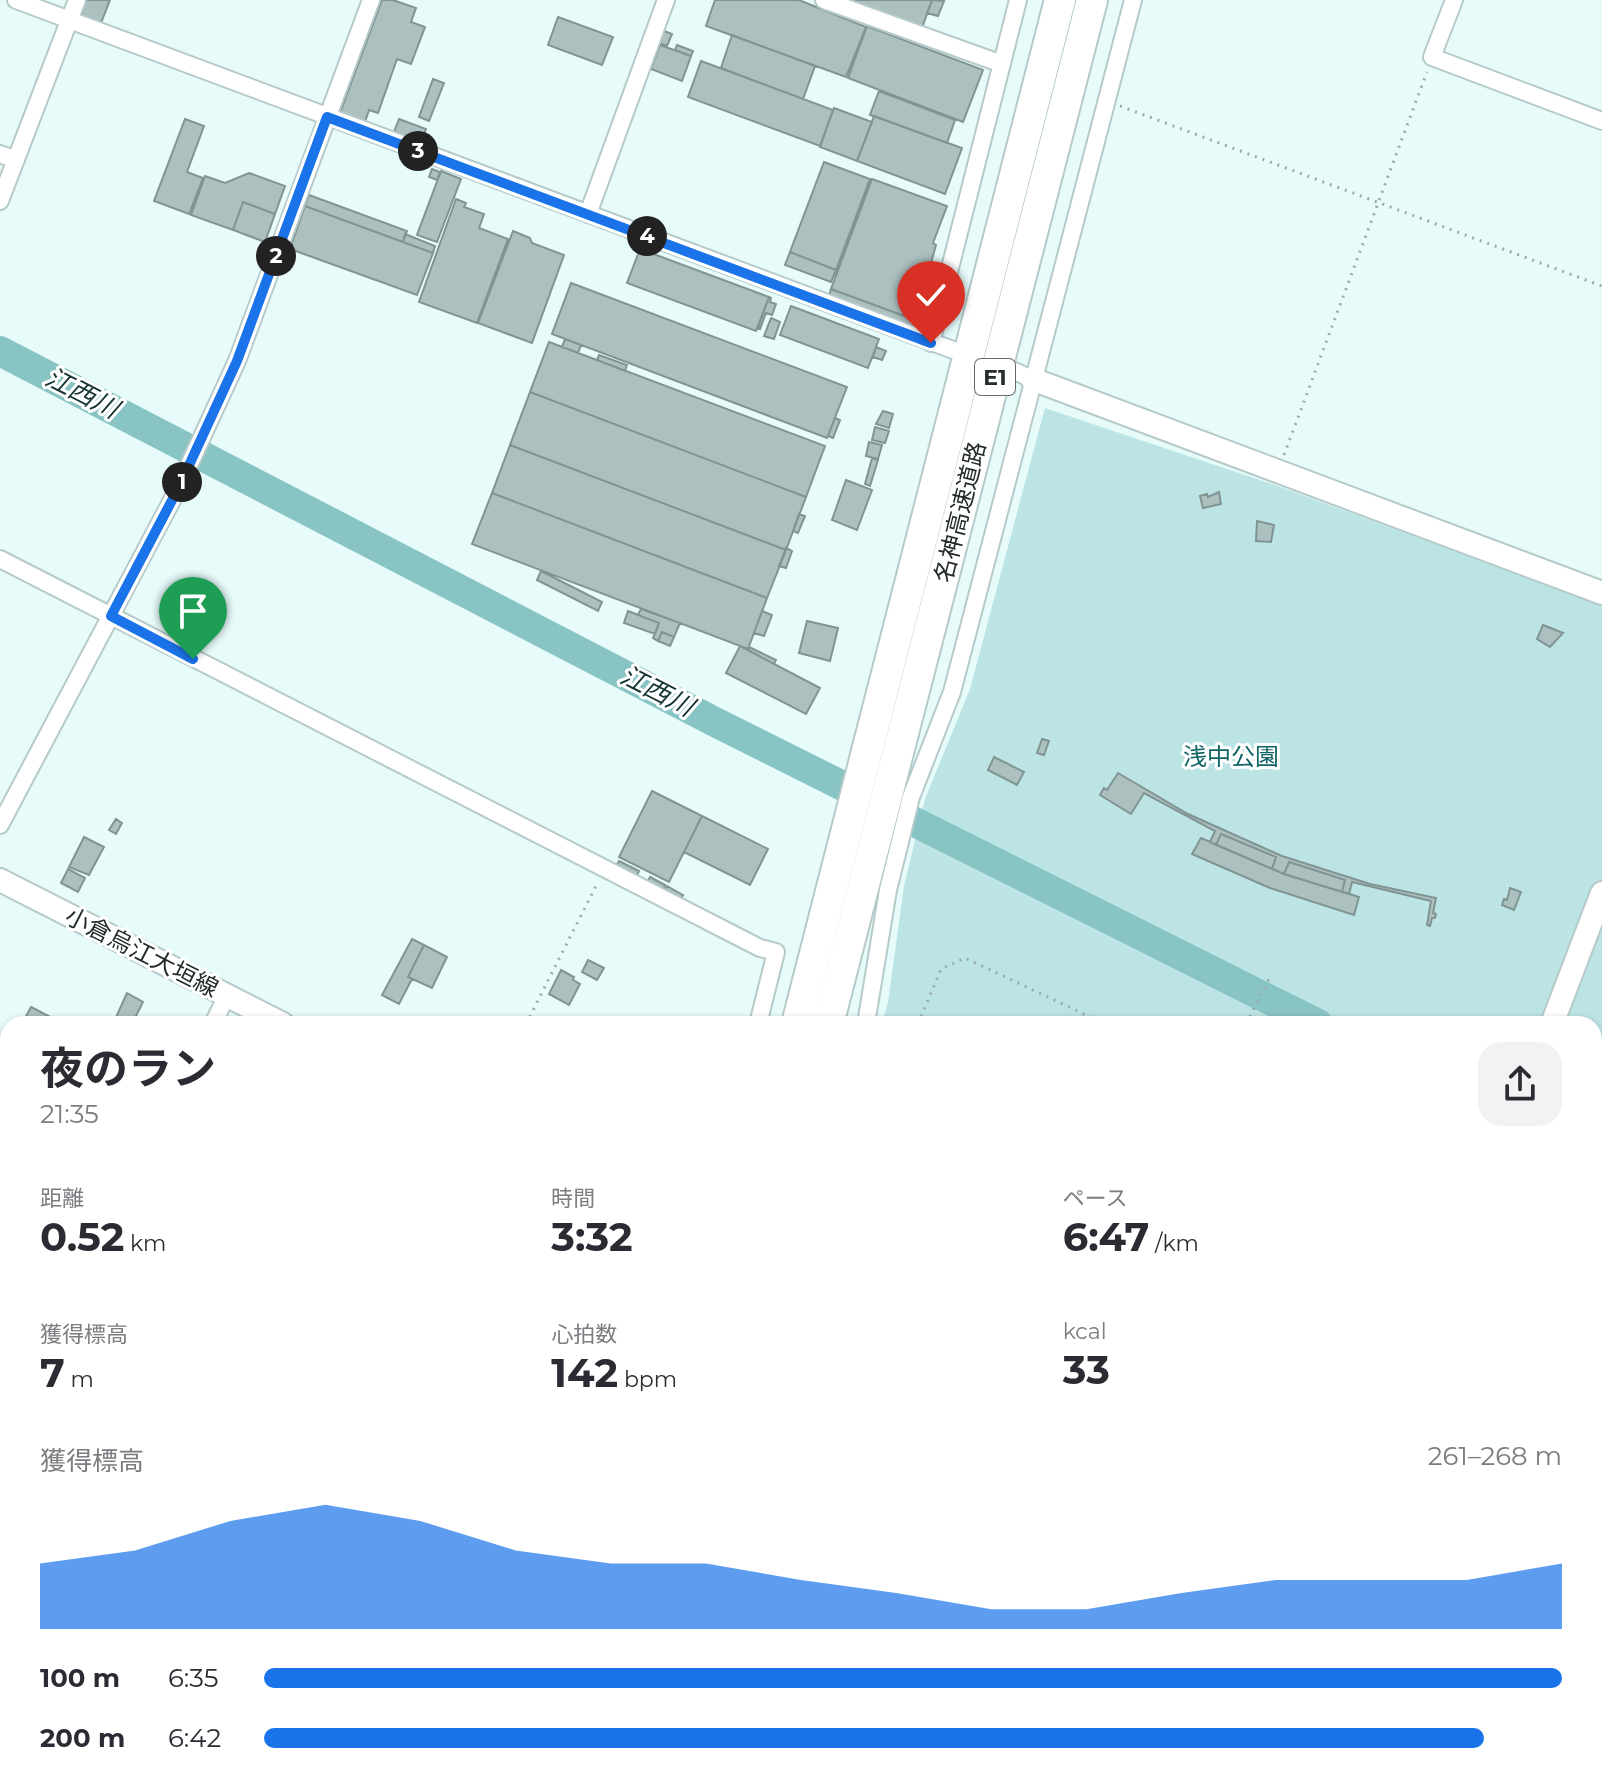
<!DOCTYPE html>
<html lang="ja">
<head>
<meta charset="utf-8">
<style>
  :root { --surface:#fff; --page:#f2f2f3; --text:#2b2b33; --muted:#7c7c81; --accent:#1a73e8 }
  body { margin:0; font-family:Montserrat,"Noto Sans JP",sans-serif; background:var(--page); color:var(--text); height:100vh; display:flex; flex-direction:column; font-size:30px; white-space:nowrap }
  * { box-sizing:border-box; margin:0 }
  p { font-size:26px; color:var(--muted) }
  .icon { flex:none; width:44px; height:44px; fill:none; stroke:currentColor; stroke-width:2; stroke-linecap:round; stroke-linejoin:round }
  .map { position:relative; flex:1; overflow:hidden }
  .details { position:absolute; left:0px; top:1016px; width:1602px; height:770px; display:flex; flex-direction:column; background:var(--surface); border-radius:24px 24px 0 0; box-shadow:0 2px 6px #0004 }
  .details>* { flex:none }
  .pin { position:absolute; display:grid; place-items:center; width:68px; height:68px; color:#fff; margin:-82px -34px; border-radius:50% 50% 50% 0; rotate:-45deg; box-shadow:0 0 8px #0007 }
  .pin .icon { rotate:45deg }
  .km { position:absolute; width:40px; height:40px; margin:-20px; border-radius:50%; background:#222; color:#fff; font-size:22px; line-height:40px; text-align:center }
  .round { display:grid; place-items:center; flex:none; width:84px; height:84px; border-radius:24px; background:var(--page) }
  .head { display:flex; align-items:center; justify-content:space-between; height:136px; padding:0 40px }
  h1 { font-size:44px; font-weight:700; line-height:60px }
  .metrics { display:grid; grid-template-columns:repeat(3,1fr); gap:12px; height:136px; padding:8px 40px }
  .metrics div { display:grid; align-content:center }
  .metrics b { font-size:40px; font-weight:700 }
  .metrics small { font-size:22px; font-weight:400 }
  .metrics p { font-size:22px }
  .chart { height:224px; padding:16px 40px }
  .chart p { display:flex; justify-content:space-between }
  .chart svg { width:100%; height:144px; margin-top:8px; fill:var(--accent); opacity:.7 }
  ul { padding:0 40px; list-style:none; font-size:26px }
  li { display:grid; grid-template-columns:128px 96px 1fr; align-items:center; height:60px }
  li i { height:20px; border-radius:10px; background:var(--accent) }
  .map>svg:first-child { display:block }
  .green { fill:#bce4e4 }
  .water { fill:#88c4c4 }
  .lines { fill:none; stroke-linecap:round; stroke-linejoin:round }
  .river { stroke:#88c4c4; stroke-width:30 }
  .building { fill:#adc0c0; stroke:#819494; stroke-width:2 }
  .street-casing { stroke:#b6caca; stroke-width:20 }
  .secondary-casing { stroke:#b6caca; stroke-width:26 }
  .highway-casing { stroke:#b6caca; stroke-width:34 }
  .path { stroke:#9babaa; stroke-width:3; stroke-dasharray:2 6; stroke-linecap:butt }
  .street { stroke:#fff; stroke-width:16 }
  .secondary { stroke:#fff; stroke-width:22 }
  .highway { stroke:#fff; stroke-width:30 }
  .route-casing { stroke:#fff; stroke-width:16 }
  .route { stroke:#1a73e8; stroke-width:10 }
  .labels { text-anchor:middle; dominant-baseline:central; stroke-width:6; stroke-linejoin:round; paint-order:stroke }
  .shield { fill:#fff; stroke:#666b6b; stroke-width:2 }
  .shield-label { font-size:22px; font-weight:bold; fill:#242c2c }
  .street-label { font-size:24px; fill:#242c2c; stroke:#fff }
  .park-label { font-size:24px; fill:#106465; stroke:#fff }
  .water-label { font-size:26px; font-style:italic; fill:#153434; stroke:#fff }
</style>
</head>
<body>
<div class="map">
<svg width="1602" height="1785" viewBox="0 0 1602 1785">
  <rect width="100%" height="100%" fill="#e6fbfa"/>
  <!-- green -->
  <path class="green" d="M1045,408l224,75 333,122v562l-8,-4v-139h-712l6,-22 16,-116 21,-87 45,-110z"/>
  <!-- water -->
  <path class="water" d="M8,1463v264l-8,-6v-248z
    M177,1778h38l15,7h-50z"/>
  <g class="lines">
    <!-- river -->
    <path class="river" d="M0,351l713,370 605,303
      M1594,1163l8,4"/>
  </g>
  <!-- building -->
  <path class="building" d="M86,0h24l-9,23 -20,-8z
    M382,0h11l23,8 -5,14 14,5 -14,37 -14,-5 -19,54 -9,-3 -4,12 -25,-9z
    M715,0h84l67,27 -20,50 -140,-51z
    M848,0h84l-10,28z
    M932,0l12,1 -6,15 -11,-3z
    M558,17l55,20 -11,28 -54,-20z
    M867,26l116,44 -20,52 -115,-44z
    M664,31l8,3 -5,12 -8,-3z
    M732,35l83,31 -12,33 -82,-31z
    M660,45l31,11 -9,25 -31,-12z
    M677,45l16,6 -2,5 -16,-6z
    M701,61l132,49 -13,36 -132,-49z
    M433,79l11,4 -15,38 -10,-4z
    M879,91l76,29 -8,23 -77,-28z
    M834,108l38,14 -15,39 -37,-14z
    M874,116l88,32 -17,46 -88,-33z
    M185,119l19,7 -17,46 16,6 -14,36 -35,-13z
    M399,119l27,10 -5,13 -27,-10z
    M824,162l46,17 -34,91 -46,-18z
    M432,169l8,3 -3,8 -8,-3z
    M441,171l20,8 -24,63 -20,-7z
    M249,173l36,13 -10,28 -32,-12 -10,28 -42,-15 14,-39 20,7z
    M872,179l75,27 -14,37 3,2 -21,75 -84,-31z
    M309,195l98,36 -4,11 -98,-36z
    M456,199l10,4 -2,4 20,7 -5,14 29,11 -31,84 -58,-21z
    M243,202l32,12 -10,28 -32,-12z
    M305,206l128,47 -16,42 -127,-46z
    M513,231l17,7 2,5 32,12 -32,88 -54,-20z
    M405,234l30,12 -2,7 -30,-11z
    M640,249l129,48 -13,34 -129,-48z
    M790,252l46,18 -5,12 -46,-17z
    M571,283l276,104 -20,51 -275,-104z
    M831,289l84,31 -2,8 -84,-32z
    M769,297l2,1 -1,4 6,2 -4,11 -6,-2 -6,16 -2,-1z
    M791,306l88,33 -11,29 -88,-33z
    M771,318l9,4 -6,17 -10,-3z
    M565,339l16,6 -3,8 -16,-6z
    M549,342l276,104 -19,51 -276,-105z
    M876,347l10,4 -4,9 -9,-3z
    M599,355l28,10 -2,6 -28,-11z
    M530,392l276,105 -20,53 -276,-105z
    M883,411l10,3 -4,14 -13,-4z
    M835,418l5,2 -7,18 -5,-2z
    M875,427l14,4 -4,12 -13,-3z
    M869,442l13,3 -4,14 -12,-3z
    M510,445l276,105 -19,48 -275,-105z
    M872,458l6,2 -8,26 -5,-2z
    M846,480l26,10 -15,40 -25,-10z
    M1219,492l2,12 -18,4 -3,-12 7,-2 1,3z
    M492,493l275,105 -19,51 -276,-105z
    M799,514l6,2 -7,17 -5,-2z
    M1257,521l17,4 -3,17 -15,-1z
    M786,548l6,3 -6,17 -7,-2z
    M541,571l61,31 -4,9 -61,-31z
    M641,609l39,14 -6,14 -12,-5 -4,9 -5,-3 6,-15 -21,-8z
    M628,611l31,12 -4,11 -31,-11z
    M762,611l10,4 -8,21 -10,-3z
    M807,621l31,7 -8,33 -31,-8z
    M1543,625l20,8 -13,14 -13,-8z
    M662,632l12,5 -4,9 -12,-5z
    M740,646l80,42 -14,26 -80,-41z
    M749,647l27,13 -2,4 -26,-14z
    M1042,739l7,2 -5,14 -7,-2z
    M994,757l30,15 -7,13 -29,-15z
    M1118,773l70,41 94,42 88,28 66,14 -3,15 3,1 -1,4h-3l-2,8 -3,-1 4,-24 -79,-19 -3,12 -7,-2 3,-12 -56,-18 -5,12 -12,-5 4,-12 -55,-23 -5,11 -6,-3 5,-11 -71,-38 -13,21 -31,-19 4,-7 3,2z
    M652,791l50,25 -33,66 -50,-25z
    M702,816l66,33 -18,36 -66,-33z
    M116,819l6,4 -6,11 -7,-4z
    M1221,834l55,23 -4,12 -56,-24z
    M84,837l20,10 -15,28 -20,-8z
    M1201,838l83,36 75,23 -5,18 -84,-27 -78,-34z
    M619,861l20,10 -3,7 -21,-10z
    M1289,862l56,18 -3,12 -58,-18z
    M68,869l17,9 -7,14 -17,-9z
    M650,877l15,8 -3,6 -15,-8z
    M667,886l16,9 -3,5 -16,-8z
    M1510,888l11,4 -7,18 -12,-5 2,-6 3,1z
    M412,939l12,6 -16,32 4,2 -13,25 -17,-9z
    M424,945l23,12 -15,31 -24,-11z
    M588,960l16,8 -7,12 -15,-8z
    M561,970l13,7 -1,3 7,4 -11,21 -20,-11z
    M127,993l16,9 -10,20 1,2h-21z
    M31,1007l31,16v1h-40z
    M1602,1326v48l-8,-4v-29z
    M1602,1565v17l-8,-4v-6z
    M1594,1586l8,4 -1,70 -7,-4z
    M1397,1778h66l13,7h-83z
    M1480,1778h113l9,7h-111z"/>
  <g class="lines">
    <!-- street casing -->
    <g class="street-casing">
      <path id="street" d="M16,0l937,350
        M824,0l178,64
        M1454,0l-22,57 170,64
        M0,154l16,6
        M0,201l77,-201
        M588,214l78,-214
        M931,343l87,-343
        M1012,370l20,9
        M0,559l760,389 16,4 -18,72
        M0,825l179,-338 58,-126 134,-361
        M213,1024l14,-29
        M866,1024l22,-134 23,-93 41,-105 181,-692
        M0,1214l8,4
        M0,1310l8,-16
        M494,1778l13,7
        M413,1785l2,-7
        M559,1785l2,-7
        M669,1785l2,-7
        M849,1785l4,-7
        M1168,1785l4,-7"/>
    </g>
    <!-- secondary casing -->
    <g class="secondary-casing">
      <path id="secondary" d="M1032,379l570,214
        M0,880l283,144
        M1552,1024l50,-131
        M1594,1693l8,4"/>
    </g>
    <!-- highway casing -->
    <g class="highway-casing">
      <path id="highway" d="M797,1024l263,-1024
        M828,1024l264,-1024
        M598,1785l2,-7
        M631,1785l2,-7"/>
    </g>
    <!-- path -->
    <path class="path" d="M1120,106l482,180
      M1284,455l143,-383
      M526,1024l71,-140
      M918,1024l23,-55 24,-11 140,66
      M1246,1024l25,-49
      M1127,1778l14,7"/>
    <!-- street -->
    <use href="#street" class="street"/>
    <!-- secondary -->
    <use href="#secondary" class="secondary"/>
    <!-- highway -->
    <use href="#highway" class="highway"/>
  </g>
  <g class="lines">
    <!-- route casing -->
    <g class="route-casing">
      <path id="route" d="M193,659l-82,-43 68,-129 58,-126 90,-244 604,226"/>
    </g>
    <!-- route -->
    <use href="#route" class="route"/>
  </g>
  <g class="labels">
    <!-- shield labels -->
    <rect class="shield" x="975" y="359" width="40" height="36" rx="6"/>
    <g class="shield-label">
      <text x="995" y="377">E1</text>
    </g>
    <!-- street labels -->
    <g class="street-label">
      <text transform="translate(960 512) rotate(-76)">名神高速道路</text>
      <text transform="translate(142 952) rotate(27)">小倉烏江大垣線</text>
    </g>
    <!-- park labels -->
    <g class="park-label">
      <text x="1231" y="756">浅中公園</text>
    </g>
    <!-- water labels -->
    <g class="water-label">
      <text transform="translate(82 393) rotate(27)">江西川</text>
      <text transform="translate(657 691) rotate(27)">江西川</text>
    </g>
  </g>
</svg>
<div class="pin" style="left:193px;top:659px;background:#1e9e55"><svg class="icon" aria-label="arrive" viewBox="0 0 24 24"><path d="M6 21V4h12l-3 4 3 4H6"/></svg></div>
<div class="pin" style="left:931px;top:343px;background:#d93025"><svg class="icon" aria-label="check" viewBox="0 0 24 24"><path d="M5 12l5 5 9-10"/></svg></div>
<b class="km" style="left:182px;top:482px">1</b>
<b class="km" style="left:276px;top:256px">2</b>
<b class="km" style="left:418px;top:151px">3</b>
<b class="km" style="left:647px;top:236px">4</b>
<section class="details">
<div class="head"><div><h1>夜のラン</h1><p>21:35</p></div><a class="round"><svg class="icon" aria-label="share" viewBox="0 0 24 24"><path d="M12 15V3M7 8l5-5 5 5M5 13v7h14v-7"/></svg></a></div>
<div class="metrics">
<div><p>距離</p><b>0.52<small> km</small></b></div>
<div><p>時間</p><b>3:32</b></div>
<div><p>ペース</p><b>6:47<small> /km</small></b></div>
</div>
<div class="metrics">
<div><p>獲得標高</p><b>7<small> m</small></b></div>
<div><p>心拍数</p><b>142<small> bpm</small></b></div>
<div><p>kcal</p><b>33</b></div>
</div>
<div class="chart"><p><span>獲得標高</span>261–268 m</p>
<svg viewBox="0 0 160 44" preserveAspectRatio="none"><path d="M0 44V24L10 20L20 11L30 6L40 11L50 20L60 24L70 24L80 29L90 33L100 38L110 38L120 33L130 29L140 29L150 29L160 24V44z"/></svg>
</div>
<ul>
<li><b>100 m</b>6:35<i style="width:100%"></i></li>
<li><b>200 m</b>6:42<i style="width:94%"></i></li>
</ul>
</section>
</div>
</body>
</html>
